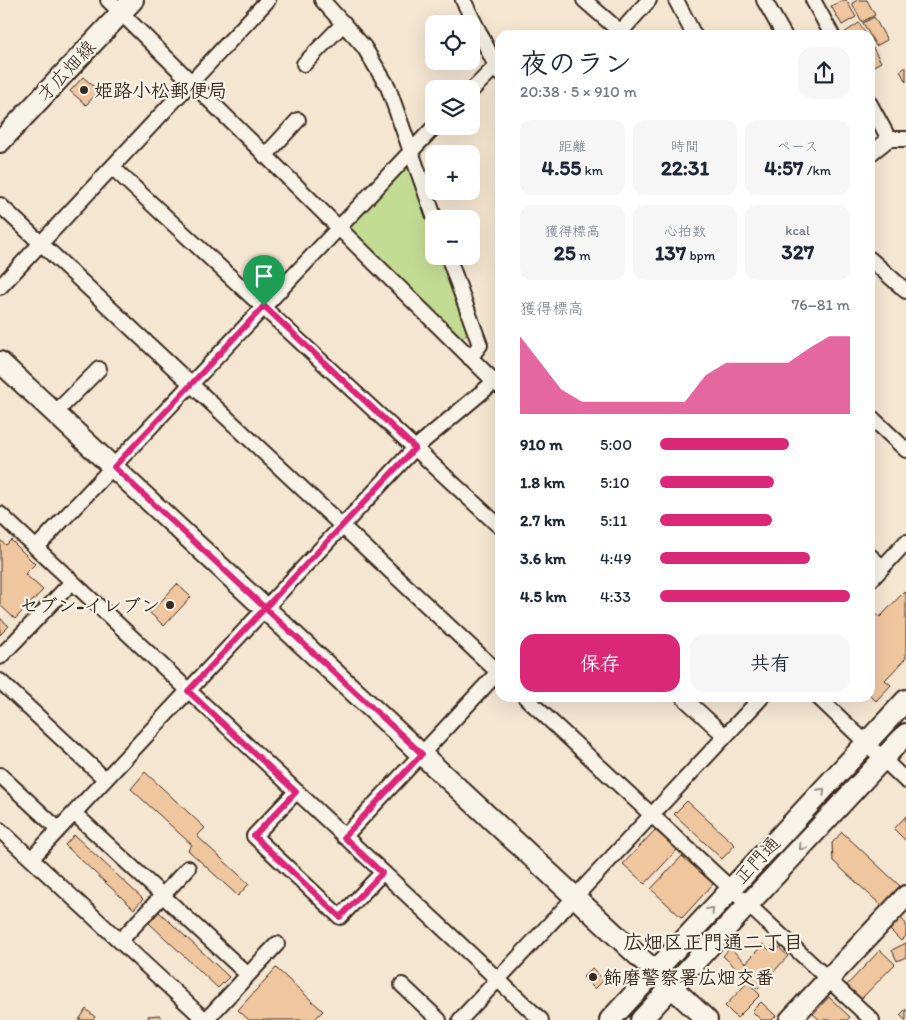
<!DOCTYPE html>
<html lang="ja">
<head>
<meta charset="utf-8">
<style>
  :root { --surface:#fff; --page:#f6f6f7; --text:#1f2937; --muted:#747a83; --accent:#db2777 }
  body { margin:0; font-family:Itim,"Klee One",sans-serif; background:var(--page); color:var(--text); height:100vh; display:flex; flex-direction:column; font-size:19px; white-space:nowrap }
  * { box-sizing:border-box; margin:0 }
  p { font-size:16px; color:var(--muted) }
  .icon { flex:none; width:28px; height:28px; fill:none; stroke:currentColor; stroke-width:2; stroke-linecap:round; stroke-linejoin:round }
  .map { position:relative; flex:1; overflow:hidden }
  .side { position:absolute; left:495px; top:30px; width:380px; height:672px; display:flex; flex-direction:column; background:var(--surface); border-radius:15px; box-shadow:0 5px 20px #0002 }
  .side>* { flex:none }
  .tools { position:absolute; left:425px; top:15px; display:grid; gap:10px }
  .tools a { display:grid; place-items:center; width:55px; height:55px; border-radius:10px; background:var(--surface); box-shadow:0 5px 20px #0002; font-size:25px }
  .pin { position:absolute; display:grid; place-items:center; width:42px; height:42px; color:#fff; margin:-51px -21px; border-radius:50% 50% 50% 0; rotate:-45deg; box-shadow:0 0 5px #0007 }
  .pin .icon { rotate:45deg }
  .round { display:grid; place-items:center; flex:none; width:52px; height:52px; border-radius:15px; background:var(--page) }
  .head { display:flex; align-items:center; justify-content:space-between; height:85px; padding:0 25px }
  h1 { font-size:28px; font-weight:700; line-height:38px }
  .figures { display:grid; grid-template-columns:repeat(3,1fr); gap:8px; height:85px; padding:5px 25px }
  .figures div { display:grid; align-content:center; border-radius:12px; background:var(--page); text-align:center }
  .figures b { font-size:21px; font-weight:700 }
  .figures small { font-size:14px; font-weight:400 }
  .figures p { font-size:14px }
  .chart { height:140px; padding:10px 25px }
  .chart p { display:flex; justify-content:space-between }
  .chart svg { width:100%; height:90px; margin-top:5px; fill:var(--accent); opacity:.7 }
  .cta { display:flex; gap:10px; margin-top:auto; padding:10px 25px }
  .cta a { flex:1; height:58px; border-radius:15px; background:var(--accent); color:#fff; font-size:20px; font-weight:700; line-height:58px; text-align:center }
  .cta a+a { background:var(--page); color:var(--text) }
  ul { padding:0 25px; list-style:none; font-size:16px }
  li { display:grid; grid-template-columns:80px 60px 1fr; align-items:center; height:38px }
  li i { height:12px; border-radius:6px; background:var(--accent) }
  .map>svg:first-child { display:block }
  .green { fill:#c3dc93; stroke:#7f8358 }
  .building { fill:#f0c69f; stroke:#3b2a1e }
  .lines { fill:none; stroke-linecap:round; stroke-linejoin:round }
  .street-casing { stroke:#3b2a1e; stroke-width:18 }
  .secondary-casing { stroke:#3b2a1e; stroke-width:24 }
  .street { stroke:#f7f3e8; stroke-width:14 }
  .secondary { stroke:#f7f3e8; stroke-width:20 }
  .oneway { stroke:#998e83 }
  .route-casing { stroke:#fff; stroke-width:10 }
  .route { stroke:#db2777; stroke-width:6 }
  .poi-dot { fill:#3b2a1e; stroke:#f7f3e8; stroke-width:2 }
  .labels { text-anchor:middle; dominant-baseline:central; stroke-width:4.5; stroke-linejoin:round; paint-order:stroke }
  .street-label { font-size:19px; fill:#3b2a1e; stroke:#f7f3e8 }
  .poi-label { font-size:19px; font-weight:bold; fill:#3b2a1e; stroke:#f7f3e8; text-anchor:start }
  .neighbourhood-label { font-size:20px; font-weight:bold; fill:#3b2a1e; stroke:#f7f3e8 }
</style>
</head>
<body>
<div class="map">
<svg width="906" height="1020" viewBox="0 0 906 1020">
  <rect width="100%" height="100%" fill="#f5e6d2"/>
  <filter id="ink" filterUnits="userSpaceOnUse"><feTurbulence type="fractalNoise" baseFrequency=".02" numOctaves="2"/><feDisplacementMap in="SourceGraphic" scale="10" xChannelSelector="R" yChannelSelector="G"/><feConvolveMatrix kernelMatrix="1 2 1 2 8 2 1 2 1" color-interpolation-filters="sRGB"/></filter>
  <g filter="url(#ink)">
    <!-- green -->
    <path class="green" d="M403,166l8,3 23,63v24h9l27,75 -9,7 -112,-108v-6z"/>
    <!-- building -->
    <path class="building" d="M843,0h3l10,17 -14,8 -11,-19z
      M858,0h9l8,15 -13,7 -10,-19z
      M874,17l13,23 -11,6 -13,-23z
      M859,23l7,12h-21l-1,-2z
      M873,48l8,14 -11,6v-18z
      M906,67v15l-6,-11z
      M83,77l16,14 -13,14 -16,-14z
      M0,540l6,5 5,-5 24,24 -10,10 18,16 -28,29 -15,-14z
      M177,584l14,13 -27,29 -14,-13z
      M904,592l2,2v64l-21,22 6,5 -15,16 -6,-6v-87l10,9z
      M0,618l9,8 -9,9z
      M145,772l60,56 -8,8 52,48 -11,12 -50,-46 4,-5 -61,-56z
      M687,801l48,44 -13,14 -48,-45z
      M906,816v25l-12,-12z
      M655,830l22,20 -32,34 -22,-20z
      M842,832l58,54 -18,20 -49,-45 -1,-18z
      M74,835l69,64 -9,10 -69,-64z
      M682,856l31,28 -31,34 -31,-29z
      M159,912l70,65 -11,11 -69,-65z
      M901,918l5,6v12l-5,5 -12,-12z
      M906,943v14l-9,4 -5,-11z
      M763,944l6,6 6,-6 13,12 -30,33 -35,-33 7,-8 16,15z
      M880,950l15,14 -35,36 -14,-14z
      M276,968l47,43 -9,9h-65l-11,-10z
      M592,968l12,12 -9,9 -12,-12z
      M748,982l12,13 -23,23 -12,-12z
      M829,997l21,20 -3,3h-27l-7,-6z
      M761,1002l15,14 -4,4h-11l-9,-9z
      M86,1009l9,8 -2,3h-14z
      M906,1009v11h-1l-5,-5z
      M160,1015l1,5h-12l-1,-4z"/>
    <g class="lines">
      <!-- street casing -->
      <g class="street-casing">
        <path id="street" d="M108,0l391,386
          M322,0l42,47 24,40 47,132
          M463,0l37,74
          M584,0l40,35
          M676,0l18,35
          M764,0l20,35
          M813,0l19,35
          M618,35l31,-35
          M304,64l40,-41
          M471,91l25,-25h4
          M870,104l19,35
          M870,154l19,-15h17
          M265,156l33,-36
          M112,167l388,360
          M0,205l500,469
          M448,256l32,89 -10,13
          M870,259l36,32
          M0,287l268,-287
          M55,413l44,-44
          M870,416l36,34
          M0,514l541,506
          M36,548l399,-422
          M870,556l12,11
          M870,581l36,-39
          M0,657l72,-75
          M0,681l105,98
          M526,698l346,322
          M684,698l41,38
          M819,698l87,83
          M0,775l58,54
          M296,792l-42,44 86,81 42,-44
          M74,813l174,162
          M0,830l205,190
          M344,837l156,-167
          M31,859l384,-411 85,-71
          M120,941l68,-73
          M402,985l37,35
          M206,1020l71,-76
          M460,1020l301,-322"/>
      </g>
      <!-- secondary casing -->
      <g class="secondary-casing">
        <path id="secondary" d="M0,142l133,-142
          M0,362l707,658
          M610,1020l296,-320
          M641,1020l265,-286
          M790,1020l116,-124"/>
      </g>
      <!-- street -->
      <use href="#street" class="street"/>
      <!-- secondary -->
      <use href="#secondary" class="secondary"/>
    </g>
    <!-- one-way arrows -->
    <defs><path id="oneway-chevron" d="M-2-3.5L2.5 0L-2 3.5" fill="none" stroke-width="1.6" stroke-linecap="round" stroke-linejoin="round" transform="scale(1.25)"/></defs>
    <g class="oneway">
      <use href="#oneway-chevron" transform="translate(822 791) rotate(-47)"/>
      <use href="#oneway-chevron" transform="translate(802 847) rotate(133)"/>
      <use href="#oneway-chevron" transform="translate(711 910) rotate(-48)"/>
    </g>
  </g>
  <g class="lines" filter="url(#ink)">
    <!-- route casing -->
    <g class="route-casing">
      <path id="route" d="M264,306l-150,161 151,141 -77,83 108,101 -42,44 86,81 42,-44 -38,-36 78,-83 -157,-146 150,-160 -151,-142"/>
    </g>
    <!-- route -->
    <use href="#route" class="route"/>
  </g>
  <!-- markers -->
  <g class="poi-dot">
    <circle cx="84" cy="90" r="5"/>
    <circle cx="170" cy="605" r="5"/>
    <circle cx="593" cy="977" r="5"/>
  </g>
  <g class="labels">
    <!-- street labels -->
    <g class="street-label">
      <text transform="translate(66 71) rotate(-47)">才広畑線</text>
      <text transform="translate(757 860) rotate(-47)">正門通</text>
    </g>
    <!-- poi labels -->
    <g class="poi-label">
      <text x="94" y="90">姫路小松郵便局</text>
      <text x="160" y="605" text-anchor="end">セブン-イレブン</text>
      <text x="603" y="977">飾磨警察署広畑交番</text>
    </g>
    <!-- neighbourhood labels -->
    <g class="neighbourhood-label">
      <text x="713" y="942">広畑区正門通二丁目</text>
    </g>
  </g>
</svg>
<div class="tools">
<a><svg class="icon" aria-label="locate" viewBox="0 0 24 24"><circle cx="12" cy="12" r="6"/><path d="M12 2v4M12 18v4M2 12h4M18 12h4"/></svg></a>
<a><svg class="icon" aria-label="layers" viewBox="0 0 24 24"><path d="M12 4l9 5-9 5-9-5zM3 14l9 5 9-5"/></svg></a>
<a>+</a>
<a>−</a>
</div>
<div class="pin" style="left:264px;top:306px;background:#1e9e55"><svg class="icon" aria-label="arrive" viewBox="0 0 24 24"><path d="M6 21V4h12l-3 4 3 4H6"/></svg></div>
<section class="side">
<div class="head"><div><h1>夜のラン</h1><p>20:38 · 5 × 910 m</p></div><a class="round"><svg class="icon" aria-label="share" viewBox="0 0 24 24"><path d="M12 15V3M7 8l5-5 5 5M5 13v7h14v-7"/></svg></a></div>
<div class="figures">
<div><p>距離</p><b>4.55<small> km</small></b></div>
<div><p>時間</p><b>22:31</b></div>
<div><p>ペース</p><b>4:57<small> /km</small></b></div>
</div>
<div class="figures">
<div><p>獲得標高</p><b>25<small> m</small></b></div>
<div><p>心拍数</p><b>137<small> bpm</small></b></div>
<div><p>kcal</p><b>327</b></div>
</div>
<div class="chart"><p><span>獲得標高</span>76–81 m</p>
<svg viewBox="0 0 160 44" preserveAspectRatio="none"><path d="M0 44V6L10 19L20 32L30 38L40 38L50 38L60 38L70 38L80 38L90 25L100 19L110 19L120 19L130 19L140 12L150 6L160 6V44z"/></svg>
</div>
<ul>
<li><b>910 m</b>5:00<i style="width:68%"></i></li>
<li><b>1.8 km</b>5:10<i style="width:60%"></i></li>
<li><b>2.7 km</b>5:11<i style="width:59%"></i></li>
<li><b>3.6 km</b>4:49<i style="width:79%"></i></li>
<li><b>4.5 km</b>4:33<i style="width:100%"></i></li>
</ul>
<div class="cta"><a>保存</a><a>共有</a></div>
</section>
</div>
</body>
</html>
